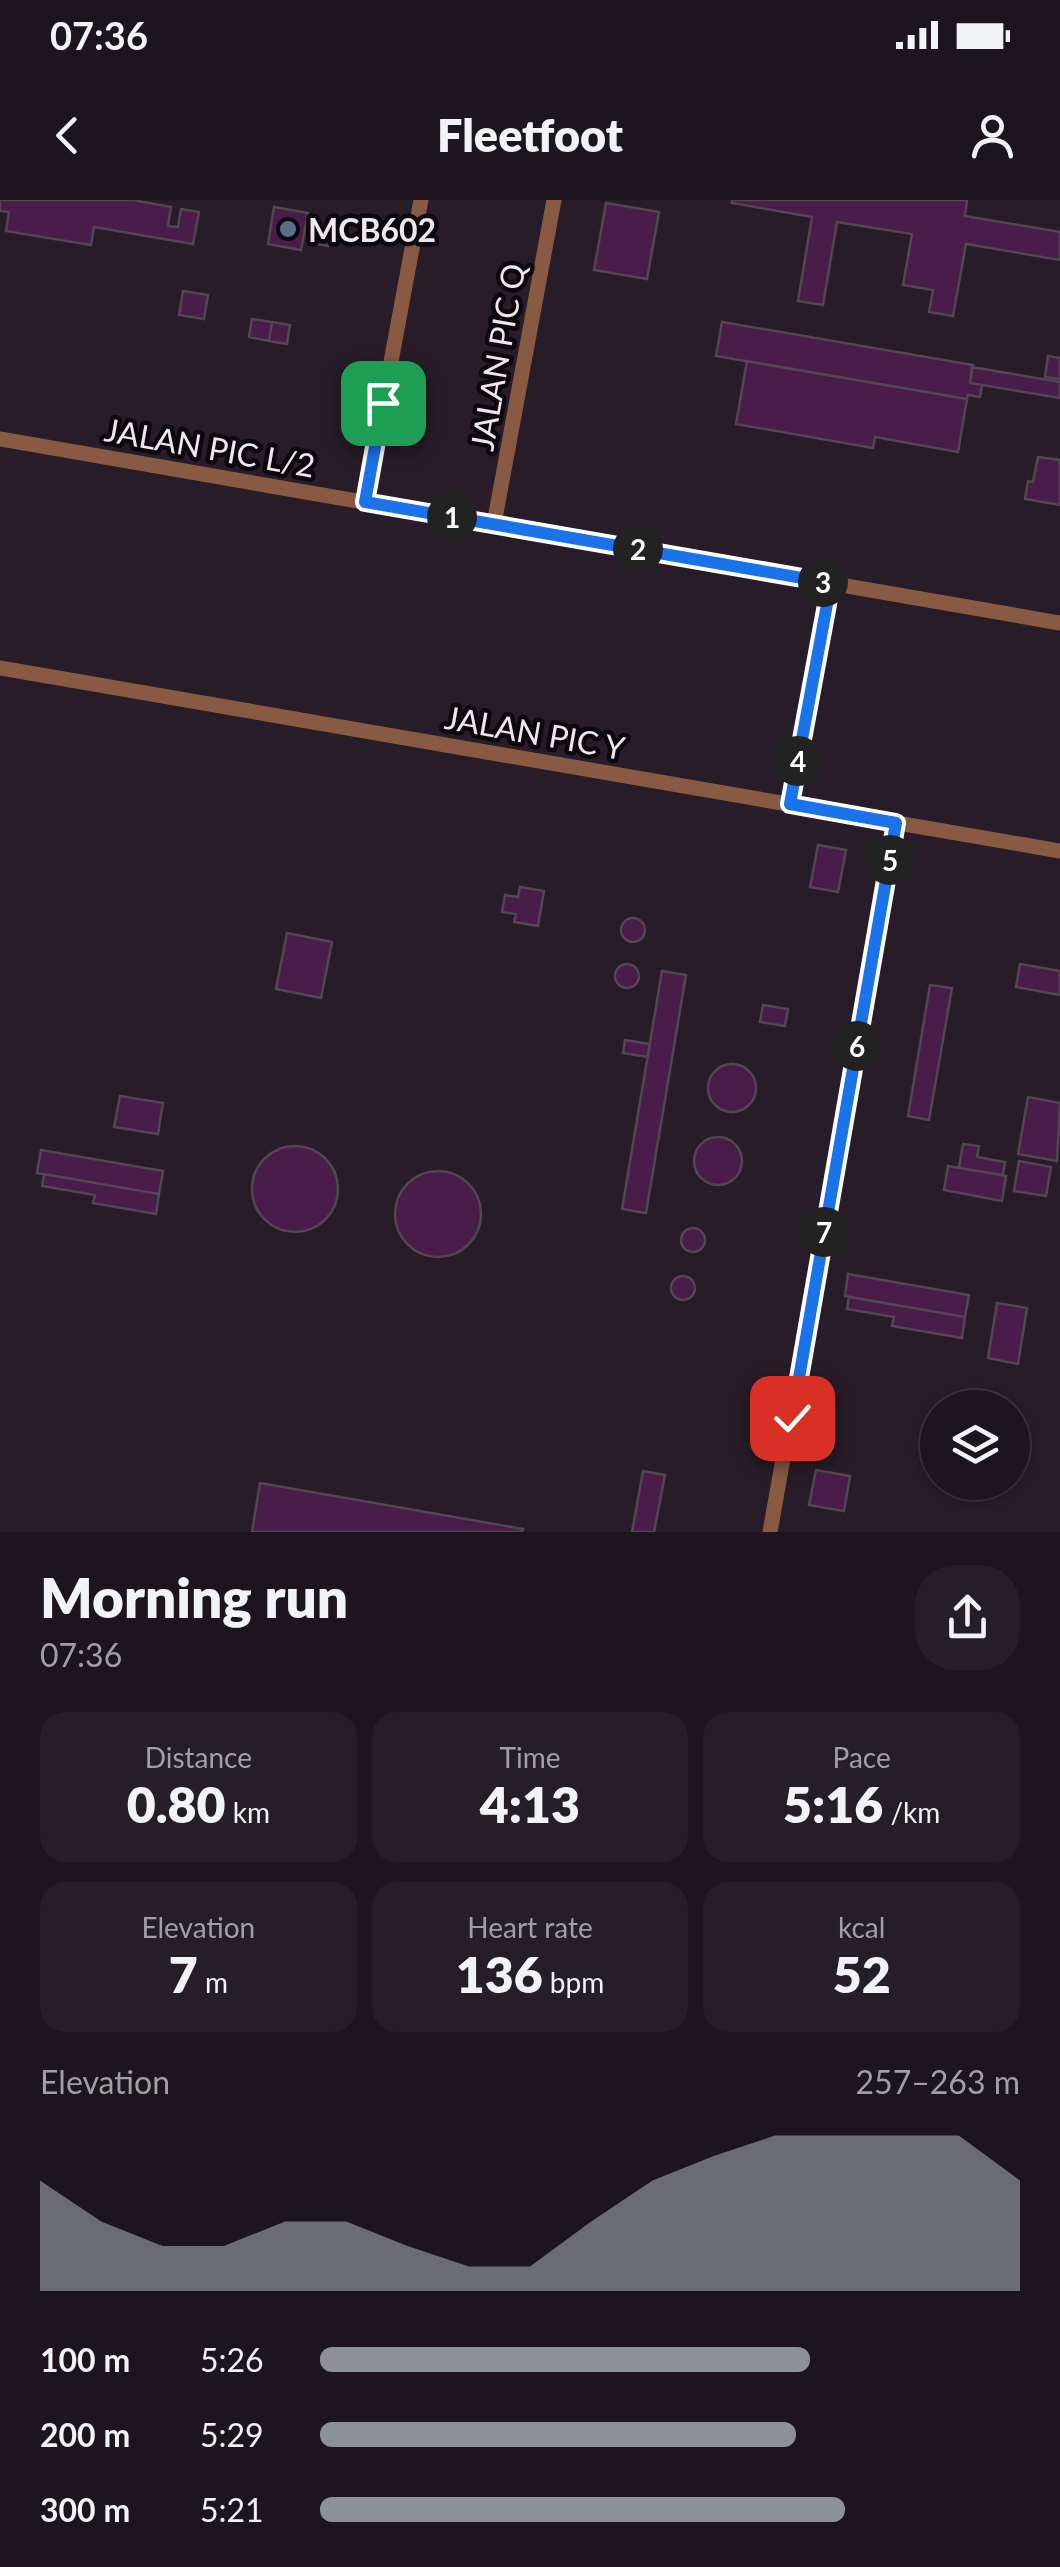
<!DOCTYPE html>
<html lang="en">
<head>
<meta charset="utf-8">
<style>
  :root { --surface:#1d151d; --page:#251e26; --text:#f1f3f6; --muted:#a09fa4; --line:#3b343b; --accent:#8c9099 }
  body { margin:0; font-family:Lato,sans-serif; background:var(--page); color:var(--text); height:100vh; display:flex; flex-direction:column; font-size:38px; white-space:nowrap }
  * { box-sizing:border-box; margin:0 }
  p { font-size:32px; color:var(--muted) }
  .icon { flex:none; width:55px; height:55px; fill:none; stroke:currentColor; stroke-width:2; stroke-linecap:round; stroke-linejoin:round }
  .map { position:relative; height:1332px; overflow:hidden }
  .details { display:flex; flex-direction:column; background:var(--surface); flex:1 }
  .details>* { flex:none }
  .buttons { position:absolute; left:920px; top:1190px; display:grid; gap:20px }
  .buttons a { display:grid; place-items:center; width:110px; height:110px; border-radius:50%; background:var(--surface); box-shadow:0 2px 8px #0004,0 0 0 2px var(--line); font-size:50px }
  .pin { position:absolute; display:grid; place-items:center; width:85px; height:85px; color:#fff; margin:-42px; border-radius:20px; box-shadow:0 5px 15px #0006 }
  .km { position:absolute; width:50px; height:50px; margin:-25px; border-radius:50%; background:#222; color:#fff; font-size:28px; line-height:50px; text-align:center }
  .round { display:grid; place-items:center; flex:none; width:105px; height:105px; border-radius:40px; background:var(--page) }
  .summary { display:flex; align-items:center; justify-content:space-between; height:170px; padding:0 40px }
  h1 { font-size:55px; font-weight:800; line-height:75px }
  .metrics { display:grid; grid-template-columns:repeat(3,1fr); gap:15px; height:170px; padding:10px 40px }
  .metrics div { display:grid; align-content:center; border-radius:25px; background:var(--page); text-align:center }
  .metrics b { font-size:50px; font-weight:800 }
  .metrics small { font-size:28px; font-weight:400 }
  .metrics p { font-size:28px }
  .chart { height:280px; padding:20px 40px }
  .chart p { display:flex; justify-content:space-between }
  .chart svg { width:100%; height:180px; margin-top:10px; fill:var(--accent); opacity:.7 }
  ul { padding:0 40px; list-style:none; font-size:32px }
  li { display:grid; grid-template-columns:160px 120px 1fr; align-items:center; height:75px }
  li i { height:25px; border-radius:12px; background:var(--accent) }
  .status { display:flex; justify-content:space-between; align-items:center; height:70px; padding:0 50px; background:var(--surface); direction:ltr }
  .status svg { height:28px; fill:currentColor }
  header { display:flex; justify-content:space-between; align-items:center; height:130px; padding:0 40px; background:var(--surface); font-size:45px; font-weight:800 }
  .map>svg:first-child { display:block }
  .building { fill:#491c4a; stroke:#524652; stroke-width:2.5 }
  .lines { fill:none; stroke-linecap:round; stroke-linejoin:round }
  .minor { stroke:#885a44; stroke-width:15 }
  .route-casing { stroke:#fff; stroke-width:20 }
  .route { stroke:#1a73e8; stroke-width:12 }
  .service-dot { fill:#5c6f8a; stroke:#0d080d; stroke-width:4 }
  .labels { text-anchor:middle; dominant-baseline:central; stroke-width:9; stroke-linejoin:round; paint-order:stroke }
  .poi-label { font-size:32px; font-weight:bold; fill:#efe7ef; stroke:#0d080d; text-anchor:start }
  .street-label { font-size:32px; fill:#efe7ef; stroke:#0d080d }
</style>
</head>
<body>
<div class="status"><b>07:36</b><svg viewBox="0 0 49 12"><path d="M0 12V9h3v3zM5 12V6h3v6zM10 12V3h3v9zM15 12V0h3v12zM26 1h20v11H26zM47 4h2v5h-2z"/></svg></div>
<header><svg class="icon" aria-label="back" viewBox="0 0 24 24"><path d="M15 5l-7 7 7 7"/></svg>Fleetfoot<svg class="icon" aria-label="person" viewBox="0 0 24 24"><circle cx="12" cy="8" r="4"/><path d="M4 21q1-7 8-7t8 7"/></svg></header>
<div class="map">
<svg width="1060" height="1332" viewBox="0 0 1060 1332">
  <rect width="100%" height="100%" fill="#271c27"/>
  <!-- building -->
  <path class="building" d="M0,0h133l38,7 -3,19 10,1 3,-18 18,3 -6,32 -99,-17 -3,18 -85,-14 3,-19 -9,-1z
    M732,0h235l-2,16 95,16v28l-94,-16 -13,72 -24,-4 4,-22 -30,-5 9,-51 -75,-12 -14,83 -25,-4 14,-84 -80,-14z
    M606,3l53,9 -12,67 -53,-9z
    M274,7l34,6 -7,37 -33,-6z
    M310,22l21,4 -3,20 -21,-4z
    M183,91l25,4 -4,24 -25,-4z
    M252,119l20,3 -3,19 -20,-4z
    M272,122l18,3 -3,19 -18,-3z
    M722,122l251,43 -3,18 12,2 -2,12 -12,-2 -1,4 -251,-43z
    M1048,156l12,2v21l-15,-2z
    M747,161l220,38 -9,53 -83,-15 -2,11 -137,-24z
    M972,167l88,15v16l-90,-15z
    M1038,257l22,3v45l-35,-6 3,-18 5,1z
    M818,645l28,5 -8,42 -28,-5z
    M520,687l24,4 -6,35 -24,-4 2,-8 -14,-2 3,-17 13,2z
    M621 730a12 12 0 1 1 24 0a12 12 0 1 1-24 0Z
    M287,733l45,9 -11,56 -45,-9z
    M615 776a12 12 0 1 1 24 0a12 12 0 1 1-24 0Z
    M1020,764l40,7v24l-44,-8z
    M662,771l24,4 -40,238 -24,-4z
    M930,785l22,3 -23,132 -21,-4z
    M763,805l25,4 -3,17 -25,-4z
    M625,840l25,4 -2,13 -25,-4z
    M708 888a24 24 0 1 1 48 0a24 24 0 1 1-48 0Z
    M120,896l43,7 -5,31 -44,-7z
    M1028,897l32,6 -3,58 -39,-7z
    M694 961a24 24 0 1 1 48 0a24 24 0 1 1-48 0Z
    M963,944l16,2 -2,11 28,5 -2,13 -44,-7z
    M252 989a43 43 0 1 1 86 0a43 43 0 1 1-86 0Z
    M41,950l122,21 -4,23 -122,-21z
    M1019,961l32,6 -5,29 -32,-5z
    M948,966l58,10 -4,25 -58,-11z
    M395 1014a43 43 0 1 1 86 0a43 43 0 1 1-86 0Z
    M44,974l115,20 -3,20 -63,-11 2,-8 -53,-9z
    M681 1040a12 12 0 1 1 24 0a12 12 0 1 1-24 0Z
    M848,1074l121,21 -4,22 -120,-21z
    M671 1088a12 12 0 1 1 24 0a12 12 0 1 1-24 0Z
    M849,1097l116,20 -3,21 -70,-12 2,-9 -47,-8z
    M997,1103l30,5 -9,56 -30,-6z
    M816,1270l34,6 -6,35 -35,-6z
    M643,1271l22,4 -11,57h-22z
    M260,1283l263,46 -1,3h-270z"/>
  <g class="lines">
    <!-- minor -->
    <path class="minor" d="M0,239l1060,184
      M365,302l56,-302
      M494,324l60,-324
      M0,468l1060,183
      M790,604l41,-221
      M770,1332l126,-709"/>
  </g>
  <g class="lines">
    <!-- route casing -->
    <g class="route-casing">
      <path id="route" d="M383,203l-18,99 466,81 -41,221 106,19 -104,595"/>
    </g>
    <!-- route -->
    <use href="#route" class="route"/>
  </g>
  <!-- markers -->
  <circle class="service-dot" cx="288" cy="29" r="10"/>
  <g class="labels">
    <!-- poi labels -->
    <g class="poi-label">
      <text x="308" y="29">MCB602</text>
    </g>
    <!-- street labels -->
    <g class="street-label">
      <text transform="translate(497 157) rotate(-80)">JALAN PIC Q</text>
      <text transform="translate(210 247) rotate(10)">JALAN PIC L/2</text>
      <text transform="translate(535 532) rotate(10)">JALAN PIC Y</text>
    </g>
  </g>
</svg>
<div class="buttons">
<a><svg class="icon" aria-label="layers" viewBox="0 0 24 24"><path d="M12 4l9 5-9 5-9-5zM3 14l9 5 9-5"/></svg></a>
</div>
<div class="pin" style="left:383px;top:203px;background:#1e9e55"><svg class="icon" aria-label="arrive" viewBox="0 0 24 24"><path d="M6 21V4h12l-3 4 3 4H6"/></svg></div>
<div class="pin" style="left:792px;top:1218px;background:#d93025"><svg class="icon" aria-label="check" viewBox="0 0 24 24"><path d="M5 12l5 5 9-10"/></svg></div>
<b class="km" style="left:452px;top:317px">1</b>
<b class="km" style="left:638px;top:349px">2</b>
<b class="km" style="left:823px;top:382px">3</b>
<b class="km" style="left:798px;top:561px">4</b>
<b class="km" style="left:890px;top:660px">5</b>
<b class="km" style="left:857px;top:846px">6</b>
<b class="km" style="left:824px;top:1032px">7</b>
</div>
<section class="details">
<div class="summary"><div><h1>Morning run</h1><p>07:36</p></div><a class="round"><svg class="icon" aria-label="share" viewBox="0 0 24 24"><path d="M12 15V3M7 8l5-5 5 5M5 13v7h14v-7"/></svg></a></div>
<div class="metrics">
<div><p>Distance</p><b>0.80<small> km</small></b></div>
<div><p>Time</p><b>4:13</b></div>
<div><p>Pace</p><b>5:16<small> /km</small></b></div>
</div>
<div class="metrics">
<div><p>Elevation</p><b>7<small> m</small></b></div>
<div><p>Heart rate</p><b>136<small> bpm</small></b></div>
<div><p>kcal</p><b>52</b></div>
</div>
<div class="chart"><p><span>Elevation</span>257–263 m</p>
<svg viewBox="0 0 160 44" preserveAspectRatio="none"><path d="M0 44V17L10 27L20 33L30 33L40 27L50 27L60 33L70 38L80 38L90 27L100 17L110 11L120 6L130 6L140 6L150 6L160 17V44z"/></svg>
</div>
<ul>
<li><b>100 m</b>5:26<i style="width:70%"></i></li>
<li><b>200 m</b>5:29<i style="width:68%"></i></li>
<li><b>300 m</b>5:21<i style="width:75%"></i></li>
</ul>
</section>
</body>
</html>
